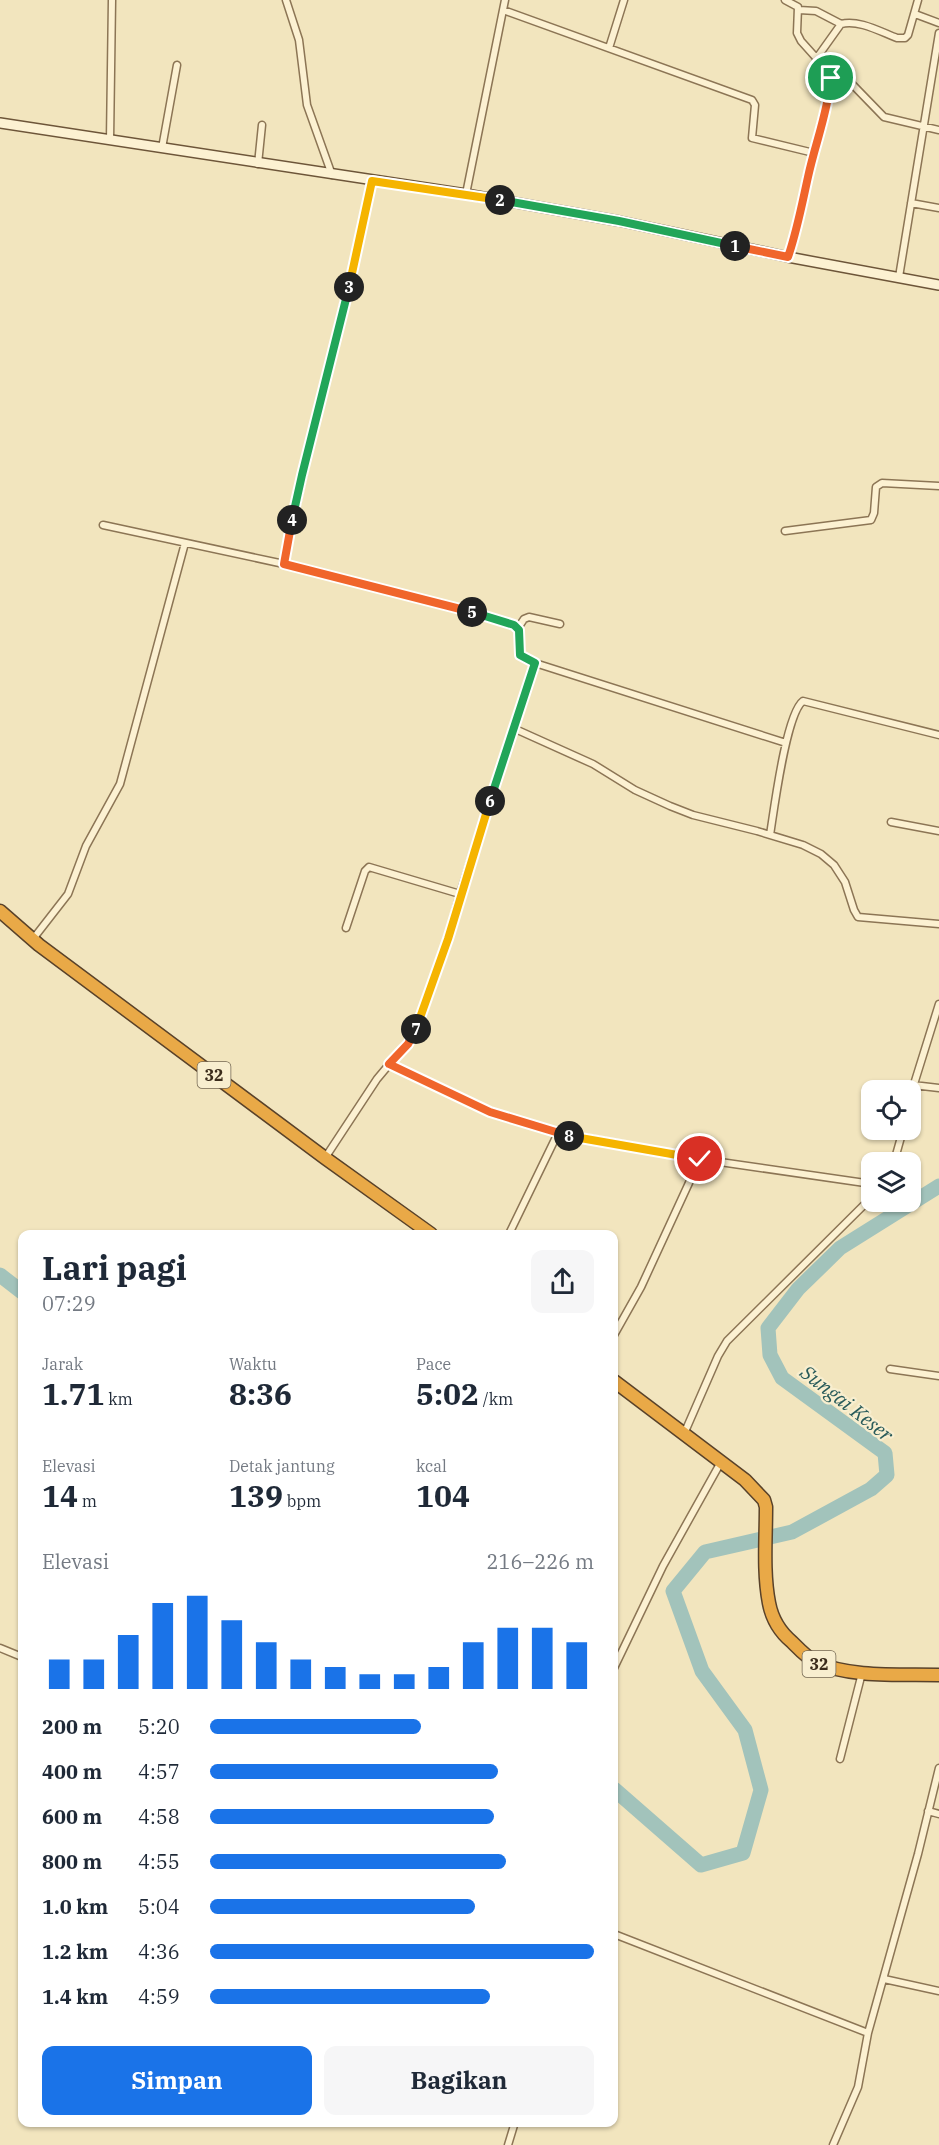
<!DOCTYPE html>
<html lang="id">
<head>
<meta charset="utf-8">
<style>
  :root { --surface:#fff; --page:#f6f6f7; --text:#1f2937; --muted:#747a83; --accent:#1a73e8 }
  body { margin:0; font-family:"IBM Plex Serif",serif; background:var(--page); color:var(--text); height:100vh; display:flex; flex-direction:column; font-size:22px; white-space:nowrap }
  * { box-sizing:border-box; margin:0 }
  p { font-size:20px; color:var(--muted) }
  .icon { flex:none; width:33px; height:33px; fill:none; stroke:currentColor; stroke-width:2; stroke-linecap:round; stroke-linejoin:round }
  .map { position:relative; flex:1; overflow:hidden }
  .drawer { position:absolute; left:18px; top:1230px; width:600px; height:897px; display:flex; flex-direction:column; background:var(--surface); border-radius:12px; box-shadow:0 2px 4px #0004 }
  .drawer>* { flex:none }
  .buttons { position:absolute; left:861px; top:1080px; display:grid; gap:12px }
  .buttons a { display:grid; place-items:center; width:60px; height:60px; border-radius:12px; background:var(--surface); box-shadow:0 2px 4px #0004; font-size:30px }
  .pin { position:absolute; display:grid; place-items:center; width:51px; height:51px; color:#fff; margin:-26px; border:3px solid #fff; border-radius:50%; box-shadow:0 2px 6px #0007 }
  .km { position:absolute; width:30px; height:30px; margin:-15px; border-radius:50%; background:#222; color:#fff; font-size:16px; line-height:30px; text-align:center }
  .round { display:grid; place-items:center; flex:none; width:63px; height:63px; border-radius:12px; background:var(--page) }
  .overview { display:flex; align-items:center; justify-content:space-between; height:102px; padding:0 24px }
  h1 { font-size:33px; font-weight:700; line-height:45px }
  .figures { display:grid; grid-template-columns:repeat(3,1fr); gap:9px; height:102px; padding:6px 24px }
  .figures div { display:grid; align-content:center }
  .figures b { font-size:30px; font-weight:700 }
  .figures small { font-size:16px; font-weight:400 }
  .figures p { font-size:16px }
  .chart { height:168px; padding:12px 24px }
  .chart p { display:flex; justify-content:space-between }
  .chart svg { width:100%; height:108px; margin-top:6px; stroke:var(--accent); stroke-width:6 }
  .button { display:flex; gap:12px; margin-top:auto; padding:12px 24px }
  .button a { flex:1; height:69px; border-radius:12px; background:var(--accent); color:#fff; font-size:24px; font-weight:700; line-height:69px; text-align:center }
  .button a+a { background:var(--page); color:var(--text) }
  ul { padding:0 24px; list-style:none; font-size:20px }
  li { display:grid; grid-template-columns:96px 72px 1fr; align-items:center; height:45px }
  li i { height:15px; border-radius:8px; background:var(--accent) }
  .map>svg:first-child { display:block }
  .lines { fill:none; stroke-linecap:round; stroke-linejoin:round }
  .river { stroke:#a2c3bb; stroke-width:15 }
  .street-casing { stroke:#8c7555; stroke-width:9 }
  .secondary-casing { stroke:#6d5539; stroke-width:12 }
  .highway-casing { stroke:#59422a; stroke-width:15 }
  .street { stroke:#fcf1d2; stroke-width:6 }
  .secondary { stroke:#fcf1d2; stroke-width:9 }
  .highway { stroke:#e9a947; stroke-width:12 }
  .split-1-casing { stroke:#fff; stroke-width:12 }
  .split-2-casing { stroke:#fff; stroke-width:12 }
  .split-3-casing { stroke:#fff; stroke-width:12 }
  .split-4-casing { stroke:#fff; stroke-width:12 }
  .split-5-casing { stroke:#fff; stroke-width:12 }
  .split-6-casing { stroke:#fff; stroke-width:12 }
  .split-7-casing { stroke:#fff; stroke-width:12 }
  .split-8-casing { stroke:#fff; stroke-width:12 }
  .split-9-casing { stroke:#fff; stroke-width:12 }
  .split-1 { stroke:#f0652b; stroke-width:8 }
  .split-2 { stroke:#22a559; stroke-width:8 }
  .split-3 { stroke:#f5b400; stroke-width:8 }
  .split-4 { stroke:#22a559; stroke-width:8 }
  .split-5 { stroke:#f0652b; stroke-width:8 }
  .split-6 { stroke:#22a559; stroke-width:8 }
  .split-7 { stroke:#f5b400; stroke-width:8 }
  .split-8 { stroke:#f0652b; stroke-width:8 }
  .split-9 { stroke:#f5b400; stroke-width:8 }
  .labels { text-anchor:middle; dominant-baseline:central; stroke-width:4.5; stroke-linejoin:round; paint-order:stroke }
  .shield { fill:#f8eecf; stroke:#736651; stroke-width:1.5 }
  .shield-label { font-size:16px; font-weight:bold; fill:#3a2b1b }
  .water-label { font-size:20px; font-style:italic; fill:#295b5a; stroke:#f8eecf }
</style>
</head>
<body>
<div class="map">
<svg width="939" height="2145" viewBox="0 0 939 2145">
  <rect width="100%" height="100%" fill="#f2e5be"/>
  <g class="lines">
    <!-- river -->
    <path class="river" d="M0,1275l22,17
      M614,1789l87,76 42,-12 18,-63 -16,-60 -43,-59 -29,-80 32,-39 87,-20 79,-43 16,-14 -2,-22 -103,-75 -12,-23 -2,-27 30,-39 42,-41 99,-62"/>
    <!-- street casing -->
    <g class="street-casing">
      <path id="street" d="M286,0l13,40 8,65 25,70
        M785,0l13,7 -1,26 4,8 26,29 4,8 -2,16 -22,83 -11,56 -8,24
        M503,10l249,90 3,5 -3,33 62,15
        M799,10l17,1 25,13
        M915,14l24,9
        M609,48l15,-48
        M816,59l25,-35c17,-5 40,8 56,14h8l3,-3 10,-35
        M831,78l20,5 33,34 55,13
        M110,140l2,-140
        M162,148l15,-83
        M258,164l4,-39
        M466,194l39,-194
        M911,203l28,5
        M899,277l40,-244
        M103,525l181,39 220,57 14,7 2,27 15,8
        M785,531l86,-11 3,-7 2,-26 6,-4 57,3
        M284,564c25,-129 61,-255 88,-383
        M518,628l6,-9 5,-2 31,7
        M513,728l80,36 42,26 35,16 23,9 64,16 46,14 18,9 13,11 11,17 9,28 4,7 81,7
        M891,822l48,9
        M770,835c4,-25 16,-121 33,-134l136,34
        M346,928l19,-57 4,-4 91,27
        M33,939l35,-45 18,-48 34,-62 65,-241
        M389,1064l101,48 68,21 162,29 152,22
        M913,1085l26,3
        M910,1097l29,-93
        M325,1158l52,-79 36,-43 35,-97 12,-45 75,-231 251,80
        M894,1162l9,-32
        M509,1234l49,-101
        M614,1335l27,-48 59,-128
        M890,1369l49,7
        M684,1434l34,-78 9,-15 145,-144
        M0,1648l22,9
        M614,1668l49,-102 58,-104
        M840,1759l22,-86
        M928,1811l11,3
        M614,1934l254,99 50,-179 21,-86
        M884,1979l55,12
        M508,2145l7,-23
        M833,2145l25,-58 10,-54"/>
    </g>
    <!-- secondary casing -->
    <g class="secondary-casing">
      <path id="secondary" d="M0,123l466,71 153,27 169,36 151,28"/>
    </g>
    <!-- highway casing -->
    <g class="highway-casing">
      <path id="highway" d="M0,911l39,34 286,213 106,76
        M614,1381l131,99 19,20 2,7c0,32 -3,65 3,96 3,16 11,29 23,39 7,7 15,16 24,20 33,16 87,12 123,13"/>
    </g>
    <!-- street -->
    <use href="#street" class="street"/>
    <!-- secondary -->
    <use href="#secondary" class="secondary"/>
    <!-- highway -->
    <use href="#highway" class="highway"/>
  </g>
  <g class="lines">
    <!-- split-1 casing -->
    <g class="split-1-casing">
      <path id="split-1" d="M735,246l53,11c9,-26 14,-53 20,-80 7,-33 20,-65 23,-99"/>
    </g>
    <!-- split-2 casing -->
    <g class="split-2-casing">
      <path id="split-2" d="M500,200l119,21 116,25"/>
    </g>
    <!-- split-3 casing -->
    <g class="split-3-casing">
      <path id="split-3" d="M349,287l23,-106 128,19"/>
    </g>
    <!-- split-4 casing -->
    <g class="split-4-casing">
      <path id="split-4" d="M292,520l10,-45 47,-188"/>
    </g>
    <!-- split-5 casing -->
    <g class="split-5-casing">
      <path id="split-5" d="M292,520l-8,44 188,48"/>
    </g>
    <!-- split-6 casing -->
    <g class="split-6-casing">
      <path id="split-6" d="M472,612l42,13 5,5 1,25 15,8 -45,138"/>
    </g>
    <!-- split-7 casing -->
    <g class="split-7-casing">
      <path id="split-7" d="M416,1029l32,-90 42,-138"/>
    </g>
    <!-- split-8 casing -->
    <g class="split-8-casing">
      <path id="split-8" d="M416,1029l-8,15 -19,20 101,48 79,24"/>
    </g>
    <!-- split-9 casing -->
    <g class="split-9-casing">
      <path id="split-9" d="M569,1136l131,23"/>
    </g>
    <!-- split-1 -->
    <use href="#split-1" class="split-1"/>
    <!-- split-2 -->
    <use href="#split-2" class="split-2"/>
    <!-- split-3 -->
    <use href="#split-3" class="split-3"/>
    <!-- split-4 -->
    <use href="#split-4" class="split-4"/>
    <!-- split-5 -->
    <use href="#split-5" class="split-5"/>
    <!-- split-6 -->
    <use href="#split-6" class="split-6"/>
    <!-- split-7 -->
    <use href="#split-7" class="split-7"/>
    <!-- split-8 -->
    <use href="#split-8" class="split-8"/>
    <!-- split-9 -->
    <use href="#split-9" class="split-9"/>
  </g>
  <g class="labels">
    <!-- shield labels -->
    <g class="shield">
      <rect x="197.5" y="1062" width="33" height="26" rx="4.5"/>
      <rect x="802.5" y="1651" width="33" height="26" rx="4.5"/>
    </g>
    <g class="shield-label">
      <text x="214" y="1075">32</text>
      <text x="819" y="1664">32</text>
    </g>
    <!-- water labels -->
    <g class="water-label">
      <text transform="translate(847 1403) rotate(38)">Sungai Keser</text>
    </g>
  </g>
</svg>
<div class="buttons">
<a><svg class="icon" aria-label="locate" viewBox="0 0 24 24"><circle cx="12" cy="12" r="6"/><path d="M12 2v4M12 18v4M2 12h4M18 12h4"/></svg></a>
<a><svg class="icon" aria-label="layers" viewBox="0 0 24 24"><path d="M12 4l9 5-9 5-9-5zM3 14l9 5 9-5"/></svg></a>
</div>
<div class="pin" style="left:831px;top:78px;background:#1e9e55"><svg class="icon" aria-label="arrive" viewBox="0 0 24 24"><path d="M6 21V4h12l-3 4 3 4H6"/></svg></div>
<div class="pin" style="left:700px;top:1159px;background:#d93025"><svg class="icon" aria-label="check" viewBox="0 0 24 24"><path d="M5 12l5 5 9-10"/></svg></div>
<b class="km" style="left:735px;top:246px">1</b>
<b class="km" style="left:500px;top:200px">2</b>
<b class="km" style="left:349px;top:287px">3</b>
<b class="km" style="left:292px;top:520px">4</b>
<b class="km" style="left:472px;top:612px">5</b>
<b class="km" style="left:490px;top:801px">6</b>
<b class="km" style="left:416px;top:1029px">7</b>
<b class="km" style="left:569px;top:1136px">8</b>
<section class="drawer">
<div class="overview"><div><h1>Lari pagi</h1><p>07:29</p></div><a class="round"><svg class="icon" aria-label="share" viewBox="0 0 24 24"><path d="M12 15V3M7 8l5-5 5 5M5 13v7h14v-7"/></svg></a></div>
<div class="figures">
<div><p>Jarak</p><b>1.71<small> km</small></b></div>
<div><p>Waktu</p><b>8:36</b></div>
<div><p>Pace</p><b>5:02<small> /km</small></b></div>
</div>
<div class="figures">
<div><p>Elevasi</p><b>14<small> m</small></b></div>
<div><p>Detak jantung</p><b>139<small> bpm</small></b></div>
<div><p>kcal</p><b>104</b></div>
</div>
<div class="chart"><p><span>Elevasi</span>216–226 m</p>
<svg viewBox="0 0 160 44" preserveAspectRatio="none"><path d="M5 44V32M15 44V32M25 44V22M35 44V9M45 44V6M55 44V16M65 44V25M75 44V32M85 44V35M95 44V38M105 44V38M115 44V35M125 44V25M135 44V19M145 44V19M155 44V25"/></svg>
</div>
<ul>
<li><b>200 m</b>5:20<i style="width:55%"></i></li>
<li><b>400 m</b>4:57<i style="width:75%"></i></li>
<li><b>600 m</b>4:58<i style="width:74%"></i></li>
<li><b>800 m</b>4:55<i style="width:77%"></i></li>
<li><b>1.0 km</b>5:04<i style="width:69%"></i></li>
<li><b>1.2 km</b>4:36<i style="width:100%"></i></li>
<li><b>1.4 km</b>4:59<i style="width:73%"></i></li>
</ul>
<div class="button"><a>Simpan</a><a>Bagikan</a></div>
</section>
</div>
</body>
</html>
